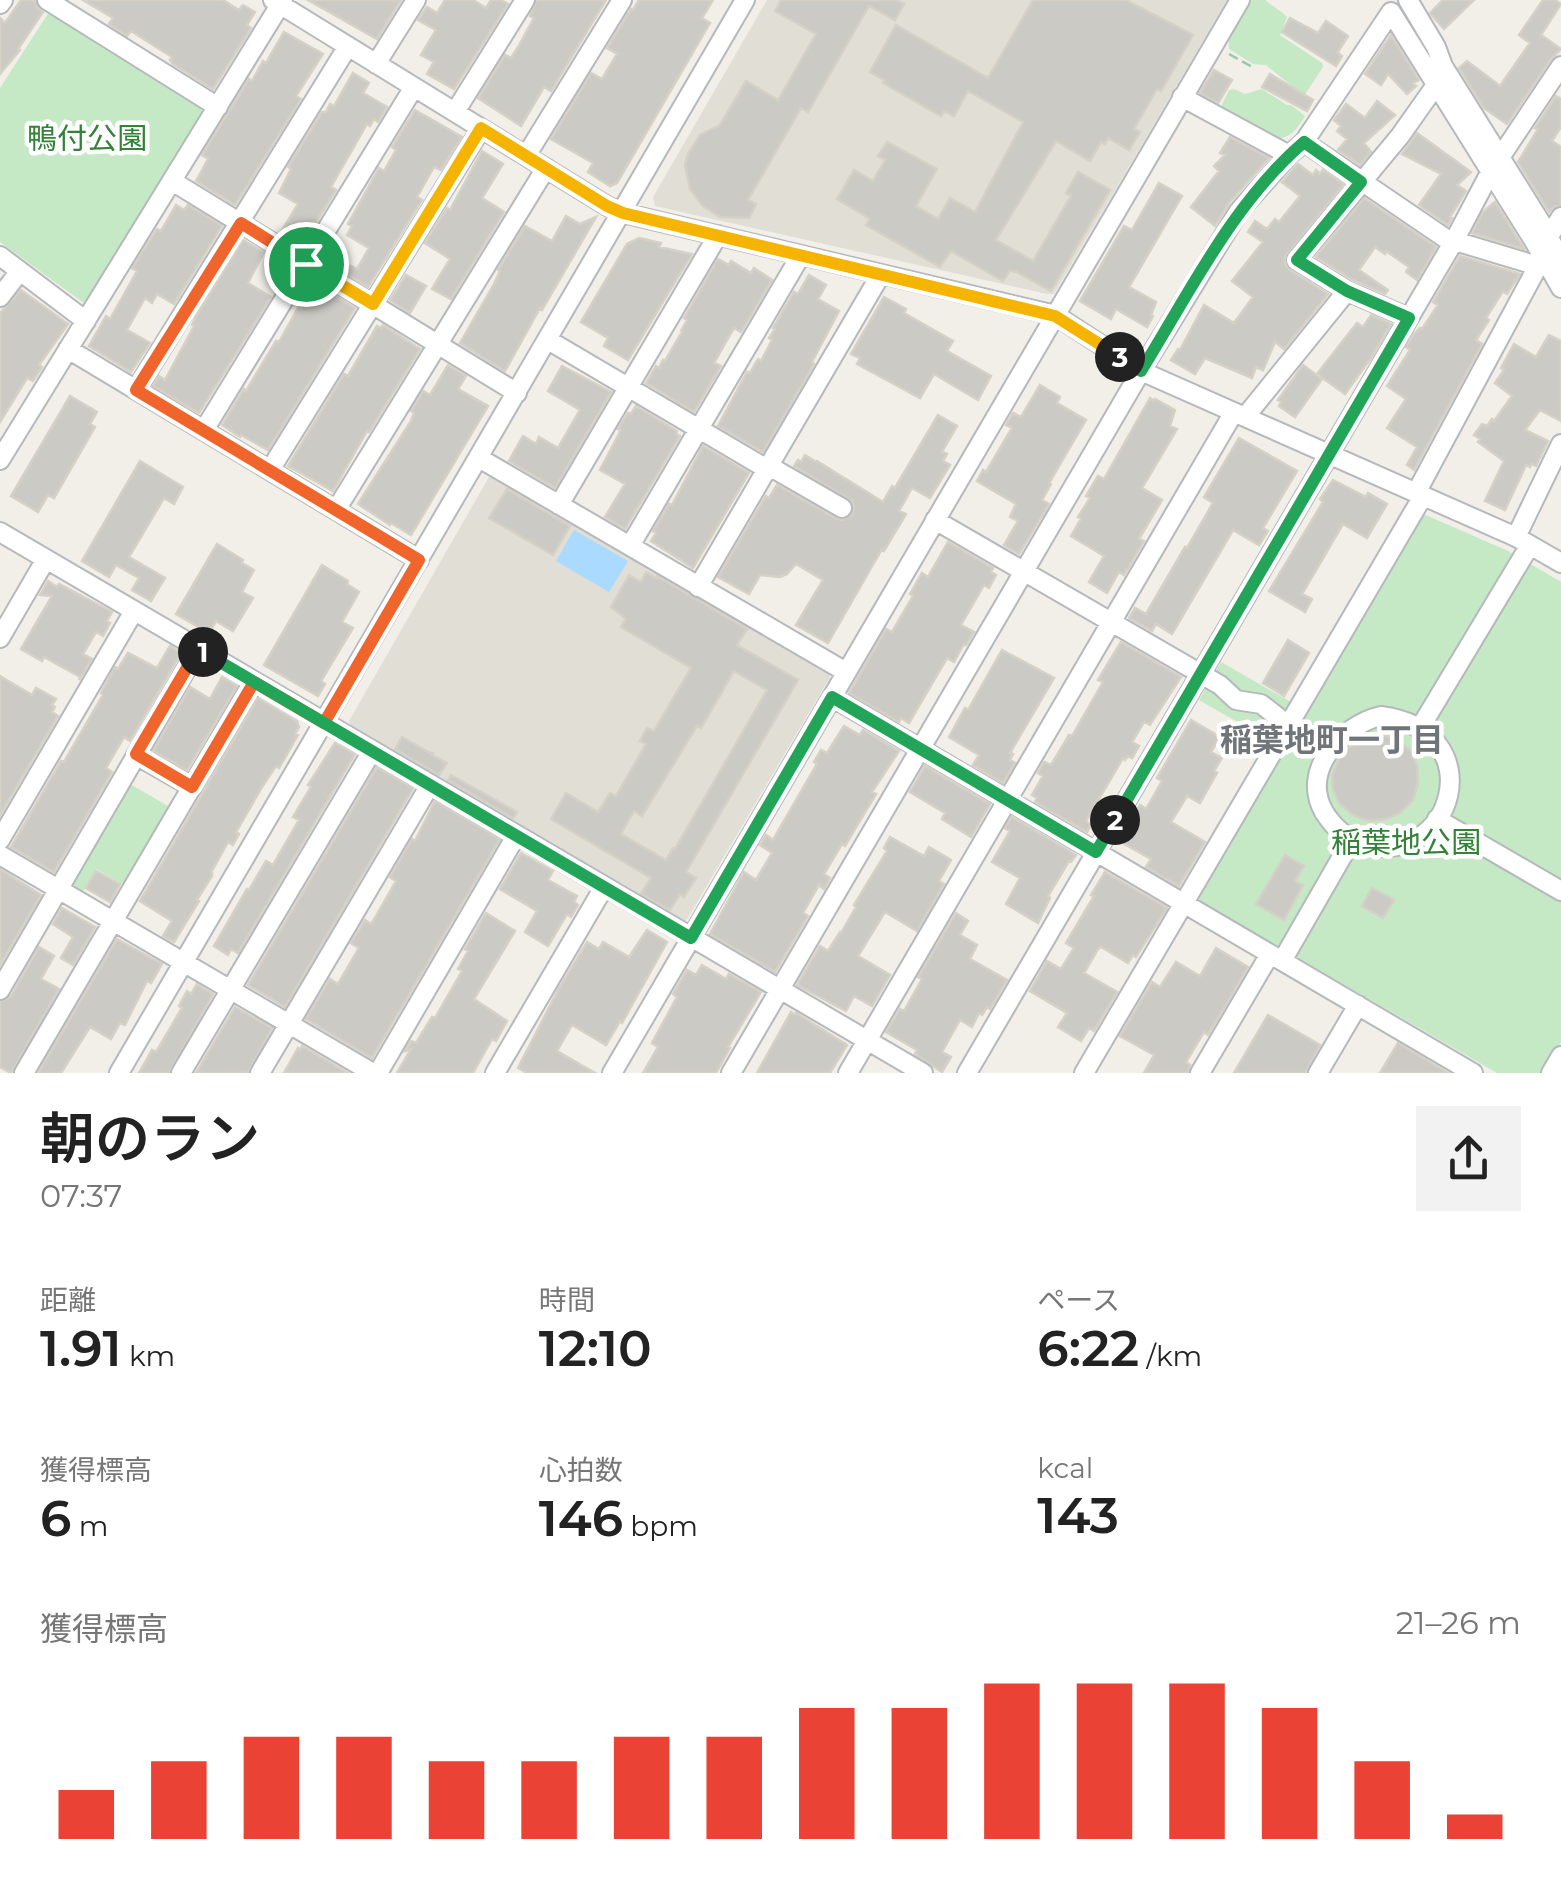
<!DOCTYPE html>
<html lang="ja">
<head>
<meta charset="utf-8">
<style>
  :root { --surface:#fff; --page:#f2f2f2; --text:#222; --muted:#767676; --accent:#ea4335 }
  body { margin:0; font-family:Montserrat,"Noto Sans JP",sans-serif; background:var(--page); color:var(--text); height:100vh; display:flex; flex-direction:column; font-size:38px; white-space:nowrap }
  * { box-sizing:border-box; margin:0 }
  p { font-size:32px; color:var(--muted) }
  .icon { flex:none; width:55px; height:55px; fill:none; stroke:currentColor; stroke-width:2; stroke-linecap:round; stroke-linejoin:round }
  .map { position:relative; height:1073px; overflow:hidden }
  .details { display:flex; flex-direction:column; background:var(--surface); flex:1 }
  .details>* { flex:none }
  .pin { position:absolute; display:grid; place-items:center; width:85px; height:85px; color:#fff; margin:-42px; border:5px solid #fff; border-radius:50%; box-shadow:0 2px 10px #0007 }
  .km { position:absolute; width:50px; height:50px; margin:-25px; border-radius:50%; background:#222; color:#fff; font-size:28px; line-height:50px; text-align:center }
  .round { display:grid; place-items:center; flex:none; width:105px; height:105px; border-radius:0px; background:var(--page) }
  .headline { display:flex; align-items:center; justify-content:space-between; height:170px; padding:0 40px }
  h1 { font-size:55px; font-weight:600; line-height:75px }
  .metrics { display:grid; grid-template-columns:repeat(3,1fr); gap:15px; height:170px; padding:10px 40px }
  .metrics div { display:grid; align-content:center }
  .metrics b { font-size:50px; font-weight:600 }
  .metrics small { font-size:28px; font-weight:400 }
  .metrics p { font-size:28px }
  .chart { height:280px; padding:20px 40px }
  .chart p { display:flex; justify-content:space-between }
  .chart svg { width:100%; height:180px; margin-top:10px; stroke:var(--accent); stroke-width:6 }
  .map>svg:first-child { display:block }
  .education { fill:#e1ded6 }
  .green { fill:#c5e8c5 }
  .water { fill:#aadaff }
  .building { fill:#cccac5; stroke:#d6d1c6; stroke-width:2.5; fill-rule:evenodd }
  .lines { fill:none; stroke-linecap:round; stroke-linejoin:round }
  .minor-casing { stroke:#b5b8bc; stroke-width:22 }
  .path { stroke:#9cc7a9; stroke-width:2.5; stroke-dasharray:10 5; stroke-linecap:butt }
  .minor { stroke:#fff; stroke-width:18 }
  .split-1-casing { stroke:#fff; stroke-width:20 }
  .split-2-casing { stroke:#fff; stroke-width:20 }
  .split-3-casing { stroke:#fff; stroke-width:20 }
  .split-4-casing { stroke:#fff; stroke-width:20 }
  .split-1 { stroke:#f0652b; stroke-width:12 }
  .split-2 { stroke:#22a559; stroke-width:12 }
  .split-3 { stroke:#22a559; stroke-width:12 }
  .split-4 { stroke:#f5b400; stroke-width:12 }
  .labels { text-anchor:middle; dominant-baseline:central; stroke-width:9; stroke-linejoin:round; paint-order:stroke }
  .park-label { font-size:30px; fill:#348238; stroke:#fff }
  .neighbourhood-label { font-size:32px; font-weight:bold; fill:#70757a; stroke:#fff }
</style>
</head>
<body>
<div class="map">
<svg width="1561" height="1073" viewBox="0 0 1561 1073">
  <rect width="100%" height="100%" fill="#f1efe8"/>
  <!-- education -->
  <path class="education" d="M767,0h460l-173,294h-7l-392,-88 -2,-9z
    M496,475l331,194 3,8 -144,244 -6,2 -328,-194 -3,-8 140,-244z"/>
  <!-- green -->
  <path class="green" d="M1252,0h13l19,14 3,3 -7,18 42,28 1,4 -19,29 -38,-31 -13,-1 -24,-15c-2,-17 14,-35 23,-49z
    M49,12l158,99 -123,192 -84,-61v-154z
    M1234,89l11,5 17,-5 25,16h4l14,11c-7,12 -17,26 -33,21l-52,-28 9,-19z
    M1421,513l87,38 53,31v460l-18,31h-46l-299,-173 -1,-6 86,-146 -84,-48 22,-38 84,48z
    M125,781l48,28 -45,78 -32,-18 -14,24 -13,-8z"/>
  <!-- water -->
  <path class="water" d="M574,530l54,31 -19,31 -53,-31z"/>
  <!-- building -->
  <path class="building" d="M21,0h14l2,7 6,5 -25,37 2,1 -20,24v-56l5,5z
    M83,0h140l16,10 4,-5 12,7 -8,13 4,3 -38,61 -40,-25 -3,-4 2,-3 -41,-26 -4,5 -18,-12 4,-6z
    M308,0h93l-24,39z
    M445,0h28l13,8 5,-8h10l7,4 -54,85 -27,-15 7,-12 -13,-7 15,-25 -18,-10 9,-13 10,6z
    M537,0h69l-55,91 -7,-4 -23,39 -43,-28 27,-43 6,3 7,-11 16,-29 -4,-2z
    M639,0h74l-11,18 8,5 -93,160 -7,3 -22,-14 5,-9 -42,-24 40,-66 11,6 15,-25 -10,-6 24,-39 2,1z
    M781,0h115l8,4 -9,16 -26,-14 -61,106 -7,-4 -53,92 8,4 -7,14 -29,-1 -17,-11 -13,-17 -5,-24 3,-11 12,-19 20,-10 26,-44 32,19 38,-66 -41,-23z
    M1033,0h93l67,35 -32,56 -4,-2 -23,40 6,3 -11,18 -21,-12 -3,6 -4,-2 -11,19 -34,-20 -60,99 37,21 38,-65 -5,-3 12,-21 32,18 -59,101 -36,-20 -1,1 -4,-2 -7,11 -52,-30 -11,16 -74,-42 4,-6 -33,-20 17,-29 19,11 12,-21 -7,-4 9,-14 50,27 -21,37 22,13 12,-21 25,14 48,-90 -55,-31 -14,25 -10,-5 -3,5 -58,-33 1,-3 -14,-8 26,-47 92,53z
    M1443,0h31l-30,29 -14,-16z
    M1543,0h12l6,4 -20,31 20,14 -10,10 -44,65 -23,-16 -25,-40 8,-7 33,25 30,-43 -11,-8z
    M1290,18l28,15 8,-12 22,15 -9,14 -1,3 4,3 -6,10 -54,-34z
    M284,32l39,22 -27,42 5,3 -66,106 -39,-24 12,-22 -6,-4 47,-76 3,2 11,-20 3,2z
    M1391,35l28,45 -6,3 3,3 -9,8 -19,-20 -7,11 -16,-11z
    M1214,70l18,10 -14,23 -18,-10z
    M353,73l16,10 -6,10 24,14 -9,15 -4,-3 -4,7 -3,-2 -36,63 5,3 -34,55 -21,-13 17,-28 -19,-11 12,-24 -3,-2 34,-55h4l4,-8 4,2z
    M1270,74l43,26 -6,11 -45,-24z
    M1556,96l5,3v28l-9,14 9,6v58l-7,2 -5,5 -31,-50 20,-33 -3,-1z
    M1377,101l18,14 -31,28 7,9 -11,13 -22,-15 9,-11 -10,-8 4,-5 -7,-6 12,-16 19,14z
    M415,110l47,27 -21,33 -7,-3 -17,30 5,3 -54,87 -37,-23 17,8 3,-6 6,3 12,-21 -22,-13 5,-9 -4,-2 31,-56 5,3 12,-21 -4,-3z
    M1417,133l54,39 -14,13 9,6 -16,26 2,1 -4,7 -29,-20 22,-31 -39,-20z
    M1230,137l39,21 -40,45 -14,23 -24,-19 28,-36 -5,-5 11,-11 -5,-2z
    M482,151l21,13 -21,34 22,14 -53,87 -19,-10 18,-30 -25,-16 22,-35 3,2z
    M1298,164l15,11 3,-5 4,4 3,-4 21,14 -59,73v7l5,6 38,24 -44,55 -9,-7 -12,28 -7,-3 -4,11 -47,-20 -10,16 -24,-14 7,-11 2,1 24,-45 30,18 19,-26 -21,-16 31,-39 -15,-10 7,-11 12,8 8,-10 4,3 21,-26 -18,-14z
    M1159,183l23,13 -53,91 27,15 -5,13 2,1 -6,11 -31,-18 -5,10 -31,-18 44,-75 8,4z
    M1364,198l72,49 -19,33 -11,-8 3,-5 -23,-16 -1,3 -10,-7 -16,23 29,20 -3,4 -32,-14 -37,-23z
    M1495,202l28,45 1,2 -52,-16 11,-21z
    M176,205l8,5 4,-5 34,21 -48,78 -17,-10 -5,9 -7,-5 -18,32 23,13 -19,29 -42,-26 17,-30 4,3 17,-30 10,-18 -5,-3 25,-39 4,2z
    M566,216l14,8 16,-7 -54,93 -2,-2 -35,63 -45,-28 34,-59 6,-13 -2,-1 27,-44 27,15z
    M639,238l22,5 -2,4 33,7 -64,106 -24,-14 4,-8 -27,-16 46,-78z
    M243,240l21,12 -16,31 23,14 -72,116 -46,-27 6,-10 6,4 29,-54 -2,-1 4,-9z
    M1460,256l60,18 -13,20 -4,-3 -17,27 3,2 -13,20 6,4 -68,126 -7,-5 10,-18 -30,-19 19,-29 -19,-13 23,-36 -4,-3 8,-13 6,-6 2,1 16,-24 -5,-3z
    M718,259l11,6 2,-4 20,12 3,-5 18,12 -31,52 -7,-4 -20,35 7,3 -27,46 -48,-29 10,-17 3,2 4,-8 2,1 17,-29 -1,-1 6,-11 -3,-2z
    M406,275l20,11 -16,27 -20,-13z
    M809,275l17,10 -8,14 21,12 -27,51 2,2 -51,88 -45,-26 29,-54 3,1 8,-14 3,2 11,-21 -3,-2 6,-9 -2,-1 21,-36 4,2z
    M310,281l45,27 -87,142 -27,-15 -1,2 -18,-12 22,-36 2,2 30,-50 3,1 26,-47 -3,-2z
    M21,290l47,34 -29,41 3,2 -9,14 -6,-3 -27,44v-109z
    M884,297l22,12 -2,4 49,28 -6,10 44,25 -13,24 -44,-26 -14,24 -63,-34 3,-6 -9,-4z
    M1371,315l20,9 -20,34 -26,36 -28,-20 40,-51 6,4z
    M383,325l37,24 -51,83 -2,-1 -34,60 -45,-25 56,-92 4,2 29,-50 4,2z
    M1549,335l12,6v80l-21,-11 -15,20 23,11 -12,25 -5,-2 -1,3 -4,-2 -21,45 -20,-9 19,-40 -26,-19 2,-3 -6,-4 8,-11 5,2 5,-7 2,2 18,-25 -17,-13 9,-13 -3,-2 13,-24 22,13z
    M448,365l18,11 -8,13 30,17 -77,129 -20,-12 -1,2 -32,-21 53,-83 3,-8 -3,-2 12,-20 7,4z
    M1303,365l19,14 -27,38 -16,-11 2,-4 -3,-2z
    M562,366l49,26 -56,96 -46,-27 14,-25 13,8 3,-7 19,11 22,-38 -32,-19z
    M1040,385l20,12 -3,6 29,17 -37,63 2,1 -9,16 7,4 -30,50 -15,-9 14,-24 -8,-4 6,-13 -39,-23 6,-11 3,2 26,-44 -6,-3 7,-12 8,4z
    M70,396l27,16 -7,12 5,3 -41,71 -6,-3 -10,17 -27,-16z
    M1150,398l4,3 1,-2 20,11 -5,16 7,3 -35,59 20,12 -23,39 5,2 -20,34 -5,-3 -12,21 -18,-11 15,-26 -33,-20 10,-17 -3,-2 12,-19 -4,-2 12,-20 6,3z
    M636,406l41,25 -1,3 4,2 -55,93 -20,-12 20,-33 -25,-14 21,-40 -3,-1 10,-16 3,1z
    M938,415l19,11 -15,26 5,2 -4,7 7,4 -20,33 -18,-10 -13,23 7,3 -22,37 -2,-2 -54,94 -32,-18 27,-45 -27,-16 -9,10 -7,3 -20,-2 -11,19 -31,-17 48,-81 3,2 8,-13 60,34 6,1 9,-5 2,-8 -2,-6 -58,-35 4,-6 3,2 4,-7 11,7 1,-1 66,41 9,-16 3,2z
    M1239,438l58,33 -34,57 5,3 -9,14 -26,-15 -61,104 -16,-10 -4,7 -23,-13 6,-10 11,6 39,-67 2,1 26,-45 -9,-6z
    M703,446l46,27 -56,95 -42,-27 5,-8 -3,-2 16,-27 3,1z
    M140,461l43,26 -9,17 -10,-6 -35,59 36,21 -14,23 -19,-11 7,-12 -23,-13 -7,12 -27,-16z
    M1333,480l33,17 2,-4 19,11 -20,34 -24,-14 -41,70 10,5 -7,13 -36,-21 54,-89 -3,-3z
    M507,489l63,37 -17,29 -64,-37z
    M948,542l45,26 -2,4 5,3 -7,13 -5,-3 -23,40 13,7 -8,13 -2,-1 -10,18 -7,-4 -38,65 -8,-5 -2,4 -50,-29 37,-64 6,3 21,-36 -3,-2 12,-21 6,4z
    M217,544l26,16 -1,3 12,7 -12,22 11,6 -20,33 -17,-10 -7,12 -33,-19z
    M322,565l26,16 -1,3 12,8 -17,30 11,6 -32,53 4,3 -7,12 -54,-31z
    M646,572l10,6 1,-2 90,53 -10,16 61,35 -112,192 10,6 -12,19 -4,-3 -10,16 -29,-16 10,-16 -100,-59 15,-26 32,19 12,-19 6,3 30,-52 -6,-3 7,-13 7,3 37,-63 -70,-41 5,-8 -15,-12 18,-32 12,7zM734,671l33,19 -92,159 -2,-1 -7,12 -45,-26 13,-23 8,5 55,-90 4,2z
    M48,581l9,6 2,-3 53,28 -5,9 3,2 -7,13 -7,-4 -13,22 9,5 -13,21 1,-3 -36,-20 -2,4 -21,-12 31,-53 -12,-1z
    M1288,640l21,13 -25,43 -21,-13z
    M1121,642l60,35 -31,48 -6,-3 -12,20 7,4 -7,12 -4,-2 -3,4 -2,-2 -37,63 5,4 -4,7 -52,-30 2,-4 -5,-3 11,-19 -5,-3 6,-11 7,3 18,-30 3,1 31,-54 -5,-2z
    M170,646l11,7 -51,88 -6,-4 -18,31 6,4 -58,100 -43,-25 50,-86 3,1 39,-67 -2,-2 14,-26 3,2 10,-16 29,15z
    M1002,650l52,28 -44,75 3,1 -3,6 5,3 -12,20 -30,-18 6,-10 -30,-18 16,-29 3,2z
    M0,676l32,19 4,-7 20,11 -4,6 3,2 -3,5 6,4 -58,99z
    M222,677l15,9 -50,84 -34,-19 37,-64 20,12z
    M258,698l39,23 2,6 -4,7 3,1 -19,33 -3,-2 -14,21 -26,45 3,2 -6,11 -5,-3 -16,29v5l-15,24 2,1 -25,41 -11,-6 9,-15 -32,-20z
    M1191,720l29,17 -9,15 11,6 -8,13 3,2 -17,30 -13,-7 -16,26 34,20 -26,44 -33,-19 5,-8 -32,-18 21,-36 6,4 16,-28 -5,-3z
    M844,726l16,9 3,-5 36,21 -27,41 4,2 -31,52 -3,-2 -18,30 6,4 -6,11 -5,-4 -16,28 5,3 -33,56 -65,-38 34,-62 12,8 16,-27 -12,-8 6,-10 7,5 44,-76 -3,-2 7,-12 6,3z
    M1380,734l17,5 13,11 7,16 1,17 -5,17 -13,13 -14,6 -17,2 -16,-6 -14,-12 -6,-14 -1,-14 7,-16 9,-11 20,-13z
    M402,737l28,16h3l-1,2 15,8 -8,12 -44,-26z
    M335,743l20,11 -117,199 -7,-4 -3,6 -14,-9 33,-57 2,1 17,-29 7,4 26,-45 -6,-3 18,-30 -3,-2z
    M925,766l65,38 -19,33 -29,-18 3,-6 -35,-21z
    M377,767l36,21 -2,4 -126,215 -37,-22z
    M451,775l66,37 -4,6 -65,-38z
    M435,801l65,38 -128,219 -66,-39 24,-40 8,5 21,-36 -8,-5 14,-23 6,4 5,-8 20,-35 -6,-4 22,-38 3,2z
    M1012,817l64,38 -5,7 -2,-1 -21,35 2,2 -12,25 -32,-19 14,-26 -28,-16 18,-31 -5,-3z
    M890,837l34,19 5,-9 22,13 -12,21 5,3 -27,47 -32,-19 -27,44 32,19 -18,31 -18,-10 -8,15 -49,-26 23,-39 8,5 12,-19 1,1 15,-26 -2,-2 33,-54 -3,-3z
    M521,853l32,18 -5,9 29,16 -3,6 4,3 -7,12 -4,-3 -19,32 -23,-14 12,-21 -37,-22z
    M1285,855l19,11 -9,15 8,4 -19,35 -28,-16z
    M0,869l41,26 -41,70z
    M96,871l24,13 -10,18 -24,-14z
    M1105,872l62,36 -31,49 -3,-2 -5,8 -27,-16 -3,2 -14,24 33,19 -23,39 -5,-3 -8,13 -23,-14 9,-14 -37,-22 17,-30 14,8 13,-21 -8,-5 28,-47 -3,-1z
    M1372,888l22,12 -11,18 -21,-12z
    M62,908l33,19 -22,38 -12,-7 12,-21 -20,-13z
    M486,913l29,18 -41,68 33,22 -11,20 -4,-2 -19,34h-76l14,-24 -6,2 6,-10 5,2 16,-26 3,1 27,-47 -4,-2 10,-18 -3,-2z
    M956,913l12,8 -8,14 17,10 -7,14 37,21 -17,29 -3,-2 -5,8 -3,-2 -7,14 -12,-7 -18,32 9,5 -9,15 -27,-18 2,-4 -31,-18 14,-23 4,2 18,-32 -4,-2z
    M647,930l20,12 -45,81 -2,-2 -14,24 -34,-20 -15,26 38,22h-68l-9,-5 40,-78 29,-48 12,7 4,-7 26,15z
    M117,939l45,25 -11,19 -4,-2 -22,44 -5,-2 -9,16 -21,-12 -29,46h-23z
    M39,947l15,9 -13,23 18,10 -48,84 -11,-6v-65l11,-6z
    M1216,948l32,19 -40,68 -4,-3 -18,30 4,3 -2,8h-44l10,-18 -34,-19 32,-54 8,5 16,-25 24,14z
    M702,965l24,14 3,-5 32,18 -33,55 2,1 -14,25h-73l15,-26 -6,-4 25,-46 -4,-3 14,-24 9,5z
    M197,984l16,10 -44,79h-30l13,-23 4,2 26,-44 -3,-2 8,-15 4,3z
    M235,1007l37,21 -24,45h-52z
    M791,1012l4,3 1,-2 51,32 -17,28h-73z
    M1268,1015l52,30 -15,28h-71z
    M1398,1043l50,30h-68z
    M302,1046l46,27h-64l14,-25 2,2z"/>
  <g class="lines">
    <!-- minor casing -->
    <g class="minor-casing">
      <path id="minor" d="M47,0l171,107
        M273,0l334,206 16,7 432,102 86,56 375,166 45,26
        M1408,0l28,47 7,19 100,160 18,35
        M0,4l3,-4
        M376,64l40,-64
        M1182,97l107,58
        M455,112l70,-112
        M1304,142l141,96 93,28
        M526,156l96,-156
        M172,181l345,212
        M0,256l86,65
        M0,297l20,-26
        M1409,318l-62,-27 -50,-31 103,-124 36,-51
        M548,340l219,129
        M68,349l351,211
        M136,390l212,-344
        M1245,417l102,-126
        M204,430l210,-343
        M479,458l367,214
        M0,460l283,-460
        M769,466l73,42
        M270,470l211,-341
        M1416,493l122,-227 10,-28 13,-21
        M559,505l159,-270
        M336,510l210,-342
        M935,520l285,165 16,15 25,4 27,21
        M0,532l923,541
        M1516,537l45,-93
        M630,546l171,-291
        M698,587l183,-313
        M0,638l46,-79
        M832,697l641,376
        M1381,716c113,15 72,153 -17,128 -18,-5 -30,-16 -40,-32 -24,-42 18,-87 57,-96z
        M1420,728l110,-183
        M136,755l56,32
        M1437,819l124,72
        M0,840l134,-229
        M0,855l373,218
        M1282,961l69,-120
        M0,990l198,-341
        M24,1073l230,-392
        M119,1073l626,-1073
        M181,1073l191,-322
        M260,1073l170,-288
        M378,1073l138,-237
        M495,1073l109,-186
        M612,1073l628,-1073
        M731,1073l410,-702 98,-160 50,-56 15,-13 87,-130 143,229 27,47
        M848,1073l386,-661
        M967,1073l487,-832 37,-70 70,-105
        M1084,1073l339,-577
        M1200,1073l70,-119
        M1318,1073l40,-68
        M1551,1073l10,-17"/>
    </g>
    <!-- path -->
    <path class="path" d="M1229,54l25,14"/>
    <!-- minor -->
    <use href="#minor" class="minor"/>
  </g>
  <g class="lines">
    <!-- split-1 casing -->
    <g class="split-1-casing">
      <path id="split-1" d="M203,652l-5,-3 -62,105 56,33 62,-105 70,41 95,-163 -283,-170 105,-167 65,41"/>
    </g>
    <!-- split-2 casing -->
    <g class="split-2-casing">
      <path id="split-2" d="M203,652l488,286 141,-241 264,155 19,-32"/>
    </g>
    <!-- split-3 casing -->
    <g class="split-3-casing">
      <path id="split-3" d="M1115,820l294,-502 -62,-27 -50,-31 64,-78 -57,-40c-71,61 -114,150 -163,229l-21,-14"/>
    </g>
    <!-- split-4 casing -->
    <g class="split-4-casing">
      <path id="split-4" d="M306,264l67,40 108,-176 126,78 16,7 432,103 65,41"/>
    </g>
    <!-- split-1 -->
    <use href="#split-1" class="split-1"/>
    <!-- split-2 -->
    <use href="#split-2" class="split-2"/>
    <!-- split-3 -->
    <use href="#split-3" class="split-3"/>
    <!-- split-4 -->
    <use href="#split-4" class="split-4"/>
  </g>
  <g class="labels">
    <!-- park labels -->
    <g class="park-label">
      <text x="87" y="138">鴨付公園</text>
      <text x="1406" y="842">稲葉地公園</text>
    </g>
    <!-- neighbourhood labels -->
    <g class="neighbourhood-label">
      <text x="1332" y="739">稲葉地町一丁目</text>
    </g>
  </g>
</svg>
<div class="pin" style="left:306px;top:264px;background:#1e9e55"><svg class="icon" aria-label="arrive" viewBox="0 0 24 24"><path d="M6 21V4h12l-3 4 3 4H6"/></svg></div>
<b class="km" style="left:203px;top:652px">1</b>
<b class="km" style="left:1115px;top:820px">2</b>
<b class="km" style="left:1120px;top:357px">3</b>
</div>
<section class="details">
<div class="headline"><div><h1>朝のラン</h1><p>07:37</p></div><a class="round"><svg class="icon" aria-label="share" viewBox="0 0 24 24"><path d="M12 15V3M7 8l5-5 5 5M5 13v7h14v-7"/></svg></a></div>
<div class="metrics">
<div><p>距離</p><b>1.91<small> km</small></b></div>
<div><p>時間</p><b>12:10</b></div>
<div><p>ペース</p><b>6:22<small> /km</small></b></div>
</div>
<div class="metrics">
<div><p>獲得標高</p><b>6<small> m</small></b></div>
<div><p>心拍数</p><b>146<small> bpm</small></b></div>
<div><p>kcal</p><b>143</b></div>
</div>
<div class="chart"><p><span>獲得標高</span>21–26 m</p>
<svg viewBox="0 0 160 44" preserveAspectRatio="none"><path d="M5 44V32M15 44V25M25 44V19M35 44V19M45 44V25M55 44V25M65 44V19M75 44V19M85 44V12M95 44V12M105 44V6M115 44V6M125 44V6M135 44V12M145 44V25M155 44V38"/></svg>
</div>
</section>
</body>
</html>
